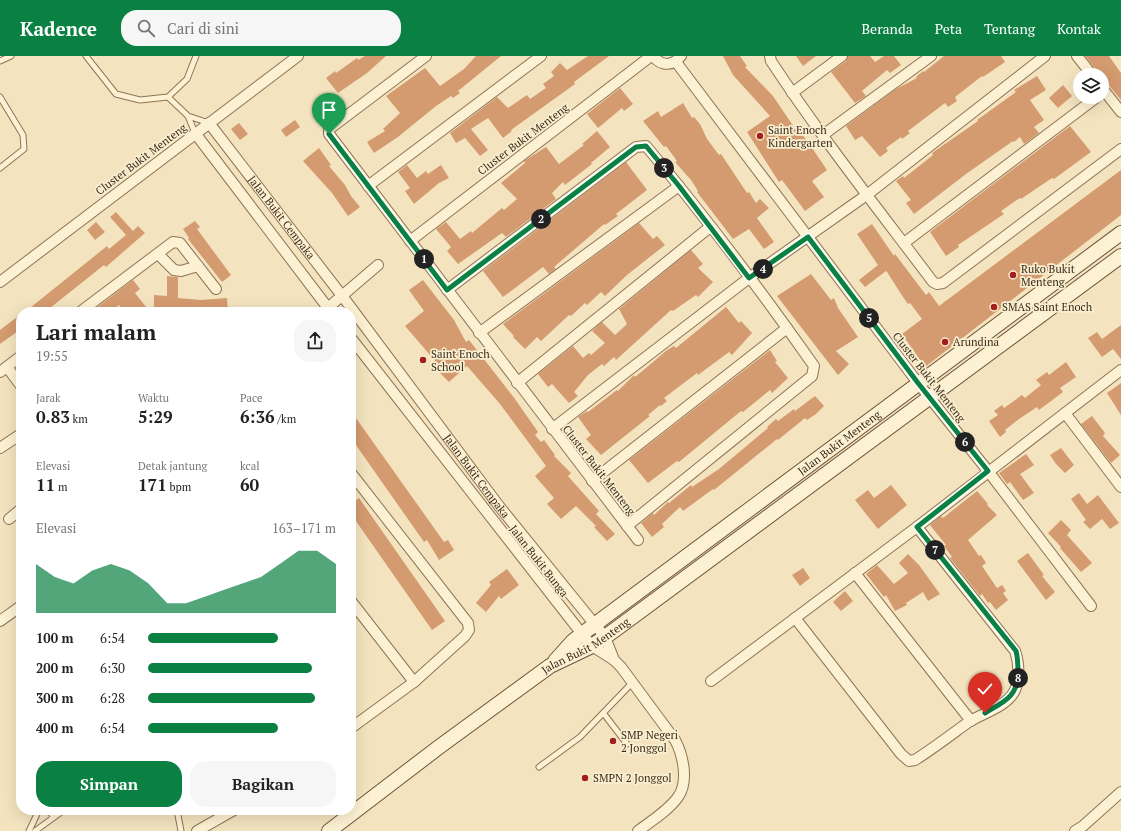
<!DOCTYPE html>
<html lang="id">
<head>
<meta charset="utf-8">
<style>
  :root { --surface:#fff; --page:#f6f6f6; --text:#222; --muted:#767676; --accent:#0b8043 }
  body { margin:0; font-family:"PT Serif",serif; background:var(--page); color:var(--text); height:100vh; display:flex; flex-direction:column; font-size:15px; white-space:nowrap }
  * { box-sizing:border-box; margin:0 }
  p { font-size:13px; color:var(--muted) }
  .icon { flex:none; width:22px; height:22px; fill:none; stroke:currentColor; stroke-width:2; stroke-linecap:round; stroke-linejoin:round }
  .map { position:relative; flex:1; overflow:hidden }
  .drawer { position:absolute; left:16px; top:251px; width:340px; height:508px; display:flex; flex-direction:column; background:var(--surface); border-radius:16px; box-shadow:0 4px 16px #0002 }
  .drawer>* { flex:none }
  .fabs { position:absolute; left:1073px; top:12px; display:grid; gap:8px }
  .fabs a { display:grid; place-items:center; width:36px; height:36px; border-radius:50%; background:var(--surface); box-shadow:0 4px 16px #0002; font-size:20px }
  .pin { position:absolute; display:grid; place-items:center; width:34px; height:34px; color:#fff; margin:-41px -17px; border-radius:50% 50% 50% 0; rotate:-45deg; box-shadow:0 0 4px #0007 }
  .pin .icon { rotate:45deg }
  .km { position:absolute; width:20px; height:20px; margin:-10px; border-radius:50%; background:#222; color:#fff; font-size:11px; line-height:20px; text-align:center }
  .round { display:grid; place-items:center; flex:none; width:42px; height:42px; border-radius:16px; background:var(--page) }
  .overview { display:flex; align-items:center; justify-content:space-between; height:68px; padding:0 20px }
  h1 { font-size:22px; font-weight:700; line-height:30px }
  .metrics { display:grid; grid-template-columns:repeat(3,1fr); gap:6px; height:68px; padding:4px 20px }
  .metrics div { display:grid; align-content:center }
  .metrics b { font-size:17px; font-weight:700 }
  .metrics small { font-size:11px; font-weight:400 }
  .metrics p { font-size:11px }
  .chart { height:112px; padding:8px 20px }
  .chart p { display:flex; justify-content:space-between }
  .chart svg { width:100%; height:72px; margin-top:4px; fill:var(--accent); opacity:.7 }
  .primary-button { display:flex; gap:8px; margin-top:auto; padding:8px 20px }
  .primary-button a { flex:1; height:46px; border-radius:16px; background:var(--accent); color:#fff; font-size:16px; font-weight:700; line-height:46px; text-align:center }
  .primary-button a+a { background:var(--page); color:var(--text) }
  ul { padding:0 20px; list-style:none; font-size:13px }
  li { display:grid; grid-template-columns:64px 48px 1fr; align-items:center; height:30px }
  li i { height:10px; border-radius:5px; background:var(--accent) }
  header { display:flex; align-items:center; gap:24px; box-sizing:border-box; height:56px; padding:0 20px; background:var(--accent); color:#fff }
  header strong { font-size:19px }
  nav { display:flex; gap:22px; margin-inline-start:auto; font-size:14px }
  .search { width:280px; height:36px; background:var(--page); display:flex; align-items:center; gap:10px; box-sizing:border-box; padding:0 14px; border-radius:16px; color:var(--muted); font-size:15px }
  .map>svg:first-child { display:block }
  .building { fill:#d59b70 }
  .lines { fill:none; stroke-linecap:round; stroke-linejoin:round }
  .lane-casing { stroke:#8e7455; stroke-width:7 }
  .street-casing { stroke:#8e7455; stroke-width:12 }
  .secondary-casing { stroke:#6f5438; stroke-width:16 }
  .lane { stroke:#fdf1d3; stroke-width:5 }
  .street { stroke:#fdf1d3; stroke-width:10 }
  .secondary { stroke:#fdf1d3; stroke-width:14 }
  .route-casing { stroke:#fff; stroke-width:8 }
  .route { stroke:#0b8043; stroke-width:5 }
  .poi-dot { fill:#a41e1e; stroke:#f9eecf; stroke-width:1.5 }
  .labels { text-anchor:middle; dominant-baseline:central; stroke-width:3.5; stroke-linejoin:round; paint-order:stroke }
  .poi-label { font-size:11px; fill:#3b2b1b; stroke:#f9eecf; text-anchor:start }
  .street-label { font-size:11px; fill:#3b2b1b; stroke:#f9eecf }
</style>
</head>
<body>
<header>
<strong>Kadence</strong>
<div class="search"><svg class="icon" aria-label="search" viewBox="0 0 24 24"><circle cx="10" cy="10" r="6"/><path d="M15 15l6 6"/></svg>Cari di sini</div>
<nav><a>Beranda</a><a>Peta</a><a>Tentang</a><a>Kontak</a></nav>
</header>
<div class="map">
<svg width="1121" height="775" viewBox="0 0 1121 775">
  <rect width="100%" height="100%" fill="#f3e4bf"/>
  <!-- building -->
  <path class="building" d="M365,0h21l-19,17 -29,20 -12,-15 9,-7 1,2 21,-15 1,2z
    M476,0h25l-43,35 2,2 -7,5 -2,-2 -15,10 -38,31 -24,16 -7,-11 18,-11 -2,-2 17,-16 -14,-17 39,-28 15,18 24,-17z
    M588,0h21l-35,26 1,2 -64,46 1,1 -9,7 -15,-20 -17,11 17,21 -8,6 -15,-18 -9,5 -6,-10 47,-36 11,11 19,-13 3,4 16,-11 -3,-4 11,-8 -3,-4 9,-9 7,7z
    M723,0h17l7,10 -2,1 28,29 25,37 2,-1 8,10 19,28 -15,11 12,16 -19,14 -23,-31 -3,2 -32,-50 23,-16 -37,-41z
    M796,0h20l-13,10z
    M848,0h22l5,6 9,-6h10l7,9 -11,8 -3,-3 -25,21 4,5 -11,7 -24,-31 15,-11z
    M944,0h57l4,6 -22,15 -1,-1 -27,21 2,4 -9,6 -3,-4 -37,28 2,2 -8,6 -1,-2 -15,11 2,3 -8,6 -18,-21 -7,4 -9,-14 50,-37 21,-11 -1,-1 7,-6 1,1z
    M1085,0h24l12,17v27z
    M1037,20l9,14 -16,10 14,20 -10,7 5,6 -15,11 -4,-7 -6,5 -1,-1 -47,33 -52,40 -8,-11 5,-3 -15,-19 7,-5 1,2 29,-23 -1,-2 46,-32 -1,-1 39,-28 -2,-2z
    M1063,29l9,11 -14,12 -9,-10z
    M620,32l13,16 -9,7 -2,-3 -24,20 -11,-14z
    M683,47l9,15 2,-1 6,7 7,15 12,16 2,-1 26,39 2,-1 7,11 4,-4 9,9 -12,10 17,24 -10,7 -15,-20 -16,10 -36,-47 1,-1 -7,-11 -16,-18 2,-1 -11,-15 -2,1 -21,-26 15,-10 3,6z
    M295,64l5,7 -14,10 -5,-7z
    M239,67l9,11 -8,6 -9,-11z
    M1070,70l21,26 -37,27 -2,-1 -31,21 -1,-1 -19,13 3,3 -46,31 1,2 -13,9 -16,-24z
    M597,75l13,16 -19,16 1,1 -27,21 -2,-3 -11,11 4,6 -50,38 -4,-4 -44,31 -11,-13 4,-4 -15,-18 10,-7 14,17 11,-8 1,2 30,-25 2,2 13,-11 -16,-16 24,-20 -1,-2 22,-14 13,17 25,-19 -2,-1z
    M319,92l12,17 -2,1 16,19 6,11 9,11 -12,9 -16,-23 -29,-32z
    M626,106l21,28 -31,24 2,2 -13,9 -1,-1 -50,43 2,2 -7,5 -6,-7 -40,30 -20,-26z
    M407,109l10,13 9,-7 2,3 13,-9 8,13 -10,5 -25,21 -9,-13 5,-3 -12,-16z
    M1121,114v45l-196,152 -23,-33 20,-15 -12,-16 -2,1 -5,-7 -16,-25 -1,-1 -21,16 -6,-7 19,-15 -21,-31 15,-10 22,32 1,-2 31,41 3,-3 10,14z
    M116,156l17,19 5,-5 7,7 -39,34 -2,-2 -59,47h-20l82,-66 2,3 17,-14 -16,-18z
    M195,165l5,6 -3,2 34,46 -9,7 -34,-43 1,-1 -6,-9z
    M96,166l9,10 -10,8 -8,-10z
    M639,167l14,16 4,-3 8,9 -38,30 -22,21 -4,-4 -14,13 -2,-2 -14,13 -2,-1 -28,26 -4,-4 -12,12 -12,-12 1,-1 -11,-12z
    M691,194l12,14 -5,4 15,14 -15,15 -2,-2 -23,16 -2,-1 -55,50 -2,-3 -10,9 -2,-2 -14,11 -14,17 4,4 -9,7 -17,-19 -4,3 -10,-13 35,-28 10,12 6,-5 2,2 14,-12 -13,-12 10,-9 13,13 12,-11 -8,-15z
    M811,218l20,26 3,-2 4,10 20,29 -22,14 13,13 -11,11 -61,-79z
    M167,220l11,1v21l23,2 26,-2 1,14h-74v-17l13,1z
    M133,224l7,9 -5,4 15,19h-26l-5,-7 -9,7h-19z
    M423,224l31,40 12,22 3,-2 46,59 23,33 -3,3 6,7 3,-2 11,15 -1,1 17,17 -3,3 31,35 -3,3 19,20 -8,7 -13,-14 2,-1 -20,-20 -15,13 -14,-15 7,-6 -19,-22 11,-10 -46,-62 -33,-38 -18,16 -9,-9 3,-3 -38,-44 19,-15 -15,-21z
    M726,251l13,16 2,-2 11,12 -20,22 -3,-3 -31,23 -1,-2 -33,25 3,3 -6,5 -1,-1 -12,10 2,1 -49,39 -15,-16 5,-4 -13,-18 9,-6 1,1 29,-22 1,1 16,-16 1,2 11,-9 21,-18 7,-4 2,2z
    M21,258v15l-21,15v-14z
    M1121,269v34l-8,-10 -11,8 -14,-19 9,-6 5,7z
    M770,294l7,11 -2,1 13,16 -16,15 -2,-3 -27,22 -2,-1 -62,51 -2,-1 -29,22 -19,-23z
    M1066,306l10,15 -16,11 3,4 -24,18 -2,-3 -18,12 -14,11 1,2 -6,5 -11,-16 9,-6 -4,-4 8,-6 2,3 18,-13 3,3 16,-13 -5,-5 11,-8 2,3z
    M1121,327v32l-14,-22z
    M815,340l9,10 -8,8 -9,6 -2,-2 -27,22 -1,-1 -63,51 -1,-1 -30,22 -3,-4 -18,17 2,3 -12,10 -11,-14 12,-10 1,2 14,-13 1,1 22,-18 1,2 27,-18 49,-41 -1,-1 9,-8 2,2 16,-12 1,2z
    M351,355l93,131 4,-2 6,10 -15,10 -12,-20 -3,2 -73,-104z
    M1092,360l13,17 -2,3 17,19 -9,8 -30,-39z
    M1061,392l13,17 -9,8 -9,-9 -6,-9z
    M1026,398l8,11 -14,9 14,19 -11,7 -13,-18 -3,2 -8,-11z
    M891,429l16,20 -29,24 -23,-29 13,-10 6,8z
    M977,435l11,13 -1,1 10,10 -29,25 11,16 2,-1 5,8 -4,3 15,22 5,-3 4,6 -3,2 5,7 -12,10 -6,-8 -2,1 -6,-9 -2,2 -30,-38 2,-1 -8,-11 2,-1 -16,-20 11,-9 2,2z
    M1079,437l8,11 11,-9 21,28 -9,6 -8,-10 -12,10 -7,-7 3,-2 -15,-21z
    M359,442l86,123 -13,9 -81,-116v-10z
    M1061,464l10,10 -4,5 25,28 -11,9 -21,-24 1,-1 -13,-14z
    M1028,497l16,22 -2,1 13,16 -9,8 -29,-39z
    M908,498l11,11 21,29 -12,7 -5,-9 -17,11 1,2 -12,6 -9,-16 -2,2 -18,-23 11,-9 17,19 14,-11 -9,-10z
    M803,512l7,10 -10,8 -8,-11z
    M507,513l12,16 -18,14 -2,-3 -13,16 -10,-9 15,-18 -2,-3z
    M845,535l8,10 -12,10 -8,-9z"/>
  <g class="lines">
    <!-- lane casing -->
    <g class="lane-casing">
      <path id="lane" d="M86,0l30,38 24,6 28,-3 19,-18 9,-23
        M0,5l11,-5
        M0,41l23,38 1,14 -24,19
        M168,41l20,19 7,17
        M188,60l21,7
        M604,658l23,30
        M539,711l41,-30 53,-55
        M48,754l6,7
        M177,754l4,21
        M29,775l10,-21
        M35,775l29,-21"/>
    </g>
    <!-- street casing -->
    <g class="street-casing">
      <g id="street">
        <path d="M426,0l-94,71 -3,3v4l309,406"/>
        <path d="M653,0c9,11 20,10 28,0"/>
        <path d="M770,0l1,5c50,76 107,148 162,221l4,2 6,-1 178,-134"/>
        <path d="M1077,0l15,19"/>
        <path d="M676,6l242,321 70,88 103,135"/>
        <path d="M1102,32l19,24"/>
        <path d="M792,37l50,-37"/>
        <path id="s1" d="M209,67l137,178 153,205 106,131 9,23 7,7 54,73c8,15 14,41 3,57 -10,14 -27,24 -40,34"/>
        <path d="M195,77l136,179"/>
        <path d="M823,79l108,-79"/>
        <path d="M368,130l173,-130"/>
        <path d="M410,185l241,-185"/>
        <path d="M904,187l193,-146"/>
        <path d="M158,198l16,16 7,1 17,-5"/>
        <path d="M0,226l298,-226"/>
        <path d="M447,234l189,-143 10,-1c59,70 115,145 168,220l-2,10 -185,150"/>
        <path d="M80,256l93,-70 7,1 36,46"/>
        <path d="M323,256l55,-47"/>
        <path d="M479,277l200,-147"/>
        <path d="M351,282l231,296 10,12 22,14"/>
        <path d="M7,311l14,19"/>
        <path d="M0,316l21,-16"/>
        <path d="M517,327l193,-156"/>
        <path d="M1065,357l56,74"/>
        <path d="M552,373l197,-151 119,-84 177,-138"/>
        <path d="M0,392l21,-14"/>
        <path d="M351,417l117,150 1,7 -4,6 -51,46 -63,46"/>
        <path d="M592,425l195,-153"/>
        <path d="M9,463l12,-10"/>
        <path d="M855,517l116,148"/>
        <path d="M351,545l63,81"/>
        <path d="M795,562l106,136 8,7 6,-1c19,-12 37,-26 55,-39 14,-8 38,-15 45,-31 5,-11 4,-28 0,-39l-98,-124"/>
        <path d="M0,565l21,-15"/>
        <path d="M711,625l206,-154 204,-157"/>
        <path d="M197,775l37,-21"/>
        <path d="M1075,775l8,-5 38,-34"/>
      </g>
    </g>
    <!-- secondary casing -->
    <g class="secondary-casing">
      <g id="secondary">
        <path id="s2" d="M555,605l18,-20 9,-7 539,-401"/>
        <path id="s3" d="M329,775l110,-84 111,-81 42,-20 20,-14 509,-376"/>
      </g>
    </g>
    <!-- lane -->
    <use href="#lane" class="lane"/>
    <!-- street -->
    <use href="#street" class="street"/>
    <!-- secondary -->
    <use href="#secondary" class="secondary"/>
  </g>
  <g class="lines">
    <!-- route casing -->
    <g class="route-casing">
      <path id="route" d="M329,78l118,156 189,-143 10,-1 33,40 70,92 59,-41 110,146 70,88 -71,56 99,124c2,7 2,14 2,22 0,24 -15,29 -33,40"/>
    </g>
    <!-- route -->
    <use href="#route" class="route"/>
  </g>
  <!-- markers -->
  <g class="poi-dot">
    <circle cx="760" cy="80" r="4"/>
    <circle cx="1013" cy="219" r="4"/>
    <circle cx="994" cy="251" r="4"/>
    <circle cx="945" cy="286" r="4"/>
    <circle cx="423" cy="304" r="4"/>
    <circle cx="613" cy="685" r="4"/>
    <circle cx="585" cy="722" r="4"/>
  </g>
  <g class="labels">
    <!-- poi labels -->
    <g class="poi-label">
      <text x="768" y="74">Saint Enoch<tspan x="768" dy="13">Kindergarten</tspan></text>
      <text x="1021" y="213">Ruko Bukit<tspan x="1021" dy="13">Menteng</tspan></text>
      <text x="1002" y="251">SMAS Saint Enoch</text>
      <text x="953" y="286">Arundina</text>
      <text x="431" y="298">Saint Enoch<tspan x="431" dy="13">School</tspan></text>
      <text x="621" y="679">SMP Negeri<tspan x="621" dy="13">2 Jonggol</tspan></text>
      <text x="593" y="722">SMPN 2 Jonggol</text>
    </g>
    <!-- street labels -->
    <g class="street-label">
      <text transform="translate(523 83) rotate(-37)">Cluster Bukit Menteng</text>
      <text transform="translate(141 103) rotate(-37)">Cluster Bukit Menteng</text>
      <text stroke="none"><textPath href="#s1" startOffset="119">Jalan Bukit Cempaka</textPath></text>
      <text transform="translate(929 321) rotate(52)">Cluster Bukit Menteng</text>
      <text stroke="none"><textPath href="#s2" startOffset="359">Jalan Bukit Menteng</textPath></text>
      <text transform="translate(599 414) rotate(52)">Cluster Bukit Menteng</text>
      <text stroke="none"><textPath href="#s1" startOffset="443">Jalan Bukit Cempaka</textPath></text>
      <text transform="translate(539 505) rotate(52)">Jalan Bukit Bunga</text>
      <text stroke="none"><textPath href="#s3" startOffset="317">Jalan Bukit Menteng</textPath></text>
    </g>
  </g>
</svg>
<div class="fabs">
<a><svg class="icon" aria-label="layers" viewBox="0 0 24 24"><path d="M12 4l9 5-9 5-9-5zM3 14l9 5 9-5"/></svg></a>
</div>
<div class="pin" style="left:329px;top:78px;background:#1e9e55"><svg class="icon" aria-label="arrive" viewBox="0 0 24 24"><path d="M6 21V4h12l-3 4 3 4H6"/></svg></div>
<div class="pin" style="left:985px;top:657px;background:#d93025"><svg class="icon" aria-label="check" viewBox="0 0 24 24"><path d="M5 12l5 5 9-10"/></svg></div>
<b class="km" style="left:424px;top:203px">1</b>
<b class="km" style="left:541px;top:163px">2</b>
<b class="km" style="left:664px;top:112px">3</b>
<b class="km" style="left:763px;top:213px">4</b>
<b class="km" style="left:869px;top:262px">5</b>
<b class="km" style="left:965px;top:386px">6</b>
<b class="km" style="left:935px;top:494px">7</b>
<b class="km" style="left:1018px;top:622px">8</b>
<section class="drawer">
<div class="overview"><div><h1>Lari malam</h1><p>19:55</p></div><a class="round"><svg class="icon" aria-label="share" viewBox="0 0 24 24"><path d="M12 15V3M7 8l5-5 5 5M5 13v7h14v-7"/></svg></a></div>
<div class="metrics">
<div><p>Jarak</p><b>0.83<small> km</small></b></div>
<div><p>Waktu</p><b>5:29</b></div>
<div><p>Pace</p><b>6:36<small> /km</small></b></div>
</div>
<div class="metrics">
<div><p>Elevasi</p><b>11<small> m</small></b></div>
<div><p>Detak jantung</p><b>171<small> bpm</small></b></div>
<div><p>kcal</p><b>60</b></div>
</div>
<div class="chart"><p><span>Elevasi</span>163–171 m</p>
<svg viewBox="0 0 160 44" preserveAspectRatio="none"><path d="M0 44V14L10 22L20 26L30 18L40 14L50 18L60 26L70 38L80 38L90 34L100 30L110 26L120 22L130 14L140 6L150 6L160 14V44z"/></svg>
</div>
<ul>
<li><b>100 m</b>6:54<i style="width:69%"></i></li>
<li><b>200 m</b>6:30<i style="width:87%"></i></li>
<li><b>300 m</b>6:28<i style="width:89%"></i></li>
<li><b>400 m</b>6:54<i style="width:69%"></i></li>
</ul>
<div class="primary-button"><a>Simpan</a><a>Bagikan</a></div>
</section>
</div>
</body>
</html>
